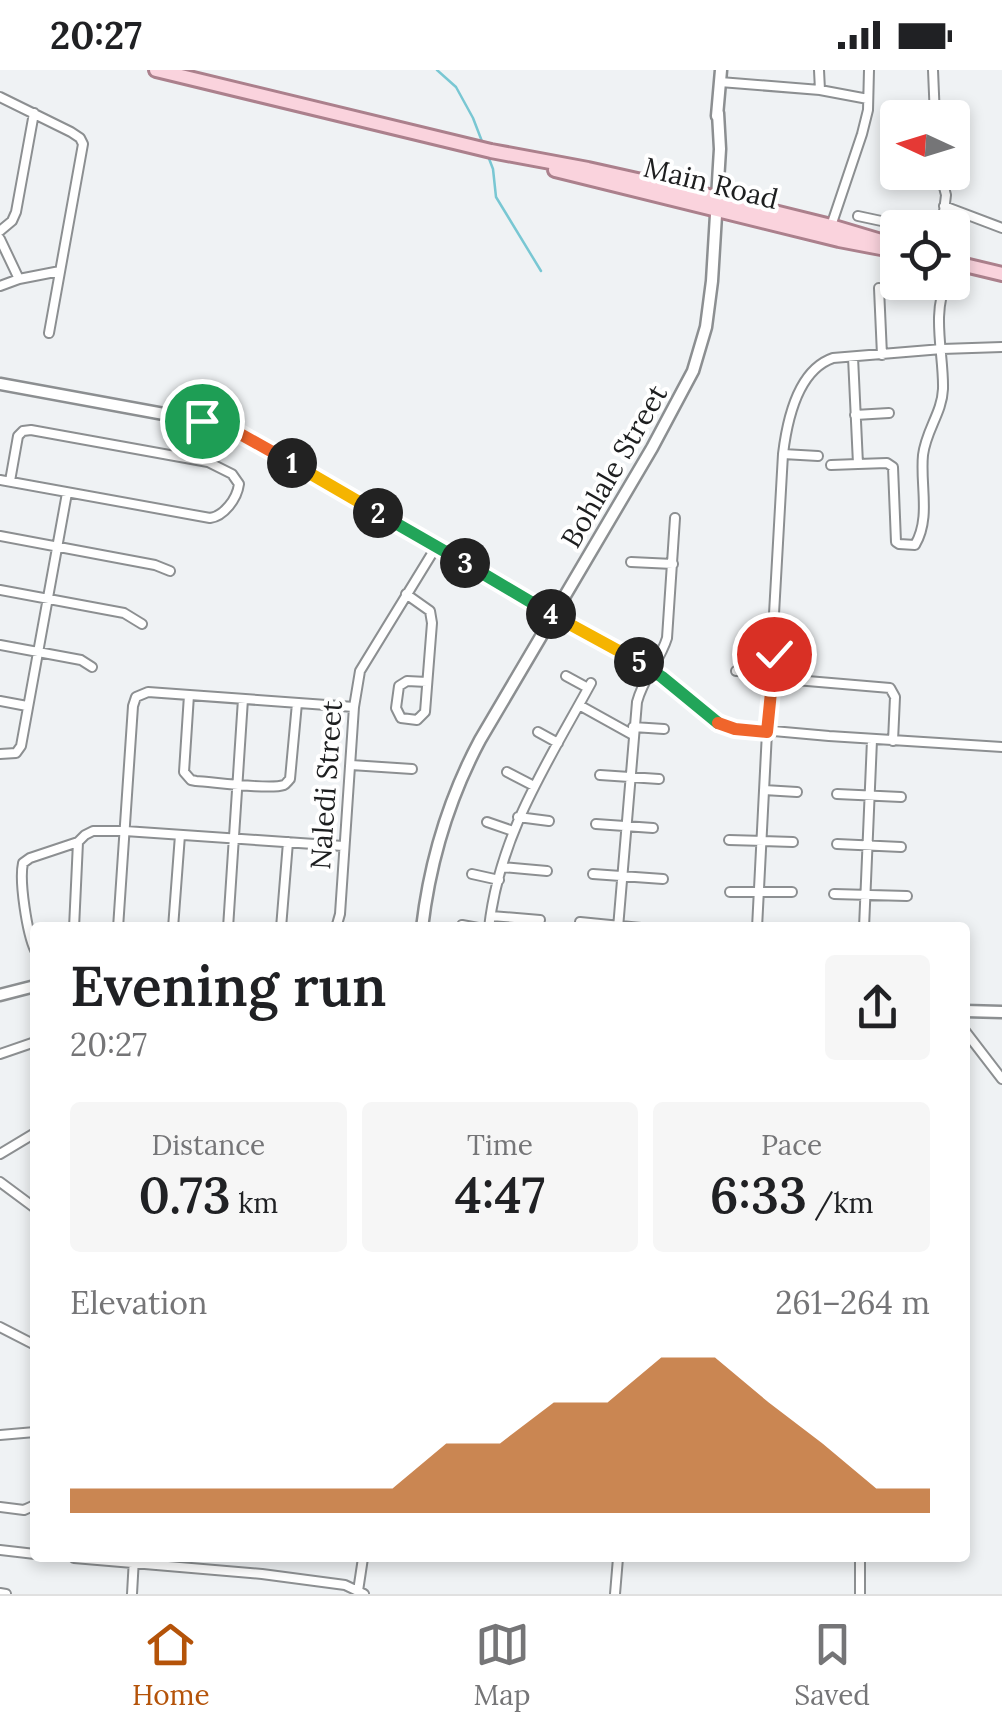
<!DOCTYPE html>
<html lang="en">
<head>
<meta charset="utf-8">
<style>
  :root { --surface:#fff; --page:#f6f6f6; --text:#202124; --muted:#757577; --line:#e0e0e0; --accent:#b45309 }
  body { margin:0; font-family:Lora,serif; background:var(--page); color:var(--text); height:100vh; display:flex; flex-direction:column; font-size:38px; white-space:nowrap }
  * { box-sizing:border-box; margin:0 }
  p { font-size:32px; color:var(--muted) }
  .icon { flex:none; width:55px; height:55px; fill:none; stroke:currentColor; stroke-width:2; stroke-linecap:round; stroke-linejoin:round }
  .map { position:relative; flex:1; overflow:hidden }
  .sheet { position:absolute; left:30px; top:852px; width:940px; height:640px; display:flex; flex-direction:column; background:var(--surface); border-radius:10px; box-shadow:0 5px 15px #0003 }
  .sheet>* { flex:none }
  .needle { width:65px; rotate:274deg }
  .controls { position:absolute; left:880px; top:30px; display:grid; gap:20px }
  .controls a { display:grid; place-items:center; width:90px; height:90px; border-radius:10px; background:var(--surface); box-shadow:0 5px 15px #0003; font-size:50px }
  .pin { position:absolute; display:grid; place-items:center; width:85px; height:85px; color:#fff; margin:-42px; border:5px solid #fff; border-radius:50%; box-shadow:0 2px 10px #0007 }
  .km { position:absolute; width:50px; height:50px; margin:-25px; border-radius:50%; background:#222; color:#fff; font-size:28px; line-height:50px; text-align:center }
  .round { display:grid; place-items:center; flex:none; width:105px; height:105px; border-radius:10px; background:var(--page) }
  .headline { display:flex; align-items:center; justify-content:space-between; height:170px; padding:0 40px }
  h1 { font-size:55px; font-weight:600; line-height:75px }
  .figures { display:grid; grid-template-columns:repeat(3,1fr); gap:15px; height:170px; padding:10px 40px }
  .figures div { display:grid; align-content:center; border-radius:10px; background:var(--page); text-align:center }
  .figures b { font-size:50px; font-weight:600 }
  .figures small { font-size:28px; font-weight:400 }
  .figures p { font-size:28px }
  .chart { height:280px; padding:20px 40px }
  .chart p { display:flex; justify-content:space-between }
  .chart svg { width:100%; height:180px; margin-top:10px; fill:var(--accent); opacity:.7 }
  .status { display:flex; justify-content:space-between; align-items:center; height:70px; padding:0 50px; background:var(--surface); direction:ltr }
  .status svg { height:28px; fill:currentColor }
  .tab-bar { display:flex; justify-content:space-around; align-items:center; height:140px; border-top:2px solid var(--line); background:var(--surface); font-size:28px; color:var(--muted) }
  .tab-bar a { display:grid; justify-items:center; gap:5px }
  .tab-bar .on { color:var(--accent) }
  .map>svg:first-child { display:block }
  .lines { fill:none; stroke-linecap:round; stroke-linejoin:round }
  .stream { stroke:#79c7d3; stroke-width:2.5 }
  .minor-casing { stroke:#8c8f91; stroke-width:12 }
  .tertiary-casing { stroke:#8c8f91; stroke-width:15 }
  .primary-casing { stroke:#ab808c; stroke-width:18 }
  .minor { stroke:#fff; stroke-width:8 }
  .tertiary { stroke:#fff; stroke-width:10 }
  .primary { stroke:#fad3dd; stroke-width:12 }
  .split-1-casing { stroke:#fff; stroke-width:20 }
  .split-2-casing { stroke:#fff; stroke-width:20 }
  .split-3-casing { stroke:#fff; stroke-width:20 }
  .split-4-casing { stroke:#fff; stroke-width:20 }
  .split-5-casing { stroke:#fff; stroke-width:20 }
  .split-6-casing { stroke:#fff; stroke-width:20 }
  .split-7-casing { stroke:#fff; stroke-width:20 }
  .split-8-casing { stroke:#fff; stroke-width:20 }
  .split-1 { stroke:#f0652b; stroke-width:12 }
  .split-2 { stroke:#f5b400; stroke-width:12 }
  .split-3 { stroke:#22a559; stroke-width:12 }
  .split-4 { stroke:#22a559; stroke-width:12 }
  .split-5 { stroke:#f5b400; stroke-width:12 }
  .split-6 { stroke:#22a559; stroke-width:12 }
  .split-7 { stroke:#f0652b; stroke-width:12 }
  .split-8 { stroke:#f5b400; stroke-width:12 }
  .labels { text-anchor:middle; dominant-baseline:central; stroke-width:8; stroke-linejoin:round; paint-order:stroke }
  .street-label { font-size:28px; fill:#1d1e1f; stroke:#fff }
</style>
</head>
<body>
<div class="status"><b>20:27</b><svg viewBox="0 0 49 12"><path d="M0 12V9h3v3zM5 12V6h3v6zM10 12V3h3v9zM15 12V0h3v12zM26 1h20v11H26zM47 4h2v5h-2z"/></svg></div>
<div class="map">
<svg width="1002" height="1524" viewBox="0 0 1002 1524">
  <rect width="100%" height="100%" fill="#eff2f4"/>
  <g class="lines">
    <!-- stream -->
    <path class="stream" d="M437,0l19,17 17,31 10,26
      M488,86l5,13 3,28 45,74"/>
    <!-- minor casing -->
    <g class="minor-casing">
      <path id="minor" d="M819,0l1,20
        M933,0l2,48
        M720,12l100,8 48,9
        M0,27l71,35 9,6 3,6 -34,189
        M940,102l6,23 -4,33
        M944,136l58,22
        M858,146l56,12
        M831,156l31,-92 6,-24 1,-40
        M0,161l12,-10 4,-9 18,-99
        M0,169l19,40
        M0,216l19,-7 41,-8
        M879,218l3,67
        M853,287l5,107 29,-1 6,4 3,75 3,2 16,1c16,-27 5,-60 8,-90 3,-25 19,-42 20,-66 1,-33 -12,-77 4,-107
        M855,345l34,-2
        M783,384l35,2
        M831,395l27,-1
        M0,410l210,38c14,-2 27,-19 29,-34l-7,-10 -24,-12 -177,-32 -8,1 -5,5 -8,45
        M0,466l155,29 15,6
        M631,492l42,2
        M0,520l124,23 18,11
        M406,524l24,17 2,12 -7,89 -8,8 -16,-2 -5,-10 3,-22 8,-5 20,1
        M553,545l99,55 56,46 20,11 101,9 173,11
        M0,575l81,15 11,7
        M736,601l37,1
        M566,606l22,12
        M772,608l118,10 5,9 -2,44
        M189,625l-5,77 7,8 5,1c17,1 74,9 88,4 2,-1 4,-4 6,-6l7,-76
        M0,631l27,5
        M579,635l54,30
        M633,657l31,2
        M538,662l20,11
        M0,684l16,-1 5,-7 46,-253
        M351,695l61,4
        M507,702l27,14
        M600,705l59,4
        M764,720l33,2
        M837,724l64,3
        M518,747l31,4
        M487,752l26,9
        M596,754l57,4
        M729,770l64,2
        M837,774l64,3
        M502,797l45,4
        M472,804l27,6
        M593,804l70,5
        M730,822h62
        M834,824l73,2
        M491,846l49,4
        M580,852l61,6
        M462,855l16,3
        M74,858l4,-86
        M118,858l15,-222 3,-9 12,-5 206,15
        M173,858l7,-93
        M228,858l15,-229
        M281,858l7,-86
        M336,858l4,-14 14,-207 6,-36 76,-124
        M489,858c10,-93 59,-166 102,-245
        M618,858l19,-226c6,-24 23,-41 30,-64l8,-120
        M757,858l10,-196 7,-69v-49l9,-160c4,-33 15,-84 50,-96l109,-9 60,-2
        M864,858l8,-188
        M35,880c-8,-17 -16,-69 -12,-87l7,-5 48,-16 7,-7 8,-4h32l218,15
        M965,961l37,48
        M0,984l35,-12
        M0,1084l35,-21
        M0,1112l35,26
        M0,1257l35,18
        M0,1365l35,-3
        M0,1437l24,3 11,-5
        M0,1480l35,4
        M74,1488l188,16 83,11 19,9
        M358,1521l5,-33
        M0,1523l6,1
        M132,1524l2,-36
        M615,1524l3,-36
        M860,1524v-36"/>
    </g>
    <!-- tertiary casing -->
    <g class="tertiary-casing">
      <path id="tertiary" d="M717,46l4,-46
        M0,314l202,37 29,9 322,185
        M422,858c8,-68 26,-128 58,-188l172,-292 41,-77 13,-44 6,-46 8,-132 -2,-36
        M0,925l35,-9
        M965,941l37,1"/>
    </g>
    <!-- primary casing -->
    <g class="primary-casing">
      <path id="primary" d="M156,0l335,81 97,18 130,29 113,28 67,20
        M555,100l284,70 42,8
        M952,192l50,12"/>
    </g>
    <!-- minor -->
    <use href="#minor" class="minor"/>
    <!-- tertiary -->
    <use href="#tertiary" class="tertiary"/>
    <!-- primary -->
    <use href="#primary" class="primary"/>
  </g>
  <g class="lines">
    <!-- split-1 casing -->
    <g class="split-1-casing">
      <path id="split-1" d="M202,351l40,14 50,28"/>
    </g>
    <!-- split-2 casing -->
    <g class="split-2-casing">
      <path id="split-2" d="M292,393l86,50"/>
    </g>
    <!-- split-3 casing -->
    <g class="split-3-casing">
      <path id="split-3" d="M378,443l87,50"/>
    </g>
    <!-- split-4 casing -->
    <g class="split-4-casing">
      <path id="split-4" d="M465,493l86,51"/>
    </g>
    <!-- split-5 casing -->
    <g class="split-5-casing">
      <path id="split-5" d="M551,544l88,48"/>
    </g>
    <!-- split-6 casing -->
    <g class="split-6-casing">
      <path id="split-6" d="M639,592l23,15 56,46"/>
    </g>
    <!-- split-7 casing -->
    <g class="split-7-casing">
      <path id="split-7" d="M718,653l17,6 32,3 5,-50"/>
    </g>
    <!-- split-8 casing -->
    <g class="split-8-casing">
      <path id="split-8" d="M772,612l2,-28"/>
    </g>
    <!-- split-1 -->
    <use href="#split-1" class="split-1"/>
    <!-- split-2 -->
    <use href="#split-2" class="split-2"/>
    <!-- split-3 -->
    <use href="#split-3" class="split-3"/>
    <!-- split-4 -->
    <use href="#split-4" class="split-4"/>
    <!-- split-5 -->
    <use href="#split-5" class="split-5"/>
    <!-- split-6 -->
    <use href="#split-6" class="split-6"/>
    <!-- split-7 -->
    <use href="#split-7" class="split-7"/>
    <!-- split-8 -->
    <use href="#split-8" class="split-8"/>
  </g>
  <g class="labels">
    <!-- street labels -->
    <g class="street-label">
      <text transform="translate(711 113) rotate(14)">Main Road</text>
      <text transform="translate(614 396) rotate(-60)">Bohlale Street</text>
      <text transform="translate(326 715) rotate(-86)">Naledi Street</text>
    </g>
  </g>
</svg>
<div class="controls">
<a><svg class="needle" viewBox="-14 -14 28 28"><path d="M0-13l5 13h-10z" fill="#e53935"/><path d="M0 13l5-13h-10z" fill="#757577"/></svg></a>
<a><svg class="icon" aria-label="locate" viewBox="0 0 24 24"><circle cx="12" cy="12" r="6"/><path d="M12 2v4M12 18v4M2 12h4M18 12h4"/></svg></a>
</div>
<div class="pin" style="left:202px;top:351px;background:#1e9e55"><svg class="icon" aria-label="arrive" viewBox="0 0 24 24"><path d="M6 21V4h12l-3 4 3 4H6"/></svg></div>
<div class="pin" style="left:774px;top:584px;background:#d93025"><svg class="icon" aria-label="check" viewBox="0 0 24 24"><path d="M5 12l5 5 9-10"/></svg></div>
<b class="km" style="left:292px;top:393px">1</b>
<b class="km" style="left:378px;top:443px">2</b>
<b class="km" style="left:465px;top:493px">3</b>
<b class="km" style="left:551px;top:544px">4</b>
<b class="km" style="left:639px;top:592px">5</b>
<section class="sheet">
<div class="headline"><div><h1>Evening run</h1><p>20:27</p></div><a class="round"><svg class="icon" aria-label="share" viewBox="0 0 24 24"><path d="M12 15V3M7 8l5-5 5 5M5 13v7h14v-7"/></svg></a></div>
<div class="figures">
<div><p>Distance</p><b>0.73<small> km</small></b></div>
<div><p>Time</p><b>4:47</b></div>
<div><p>Pace</p><b>6:33<small> /km</small></b></div>
</div>
<div class="chart"><p><span>Elevation</span>261–264 m</p>
<svg viewBox="0 0 160 44" preserveAspectRatio="none"><path d="M0 44V38L10 38L20 38L30 38L40 38L50 38L60 38L70 27L80 27L90 17L100 17L110 6L120 6L130 17L140 27L150 38L160 38V44z"/></svg>
</div>
</section>
</div>
<nav class="tab-bar">
<a class="on"><svg class="icon" aria-label="home" viewBox="0 0 24 24"><path d="M3 11l9-7 9 7M6 9v11h12V9"/></svg>Home</a>
<a><svg class="icon" aria-label="map" viewBox="0 0 24 24"><path d="M3 6l6-2 6 2 6-2v14l-6 2-6-2-6 2zM9 4v14M15 6v14"/></svg>Map</a>
<a><svg class="icon" aria-label="saved" viewBox="0 0 24 24"><path d="M7 4h10v16l-5-4-5 4z"/></svg>Saved</a>
</nav>
</body>
</html>
